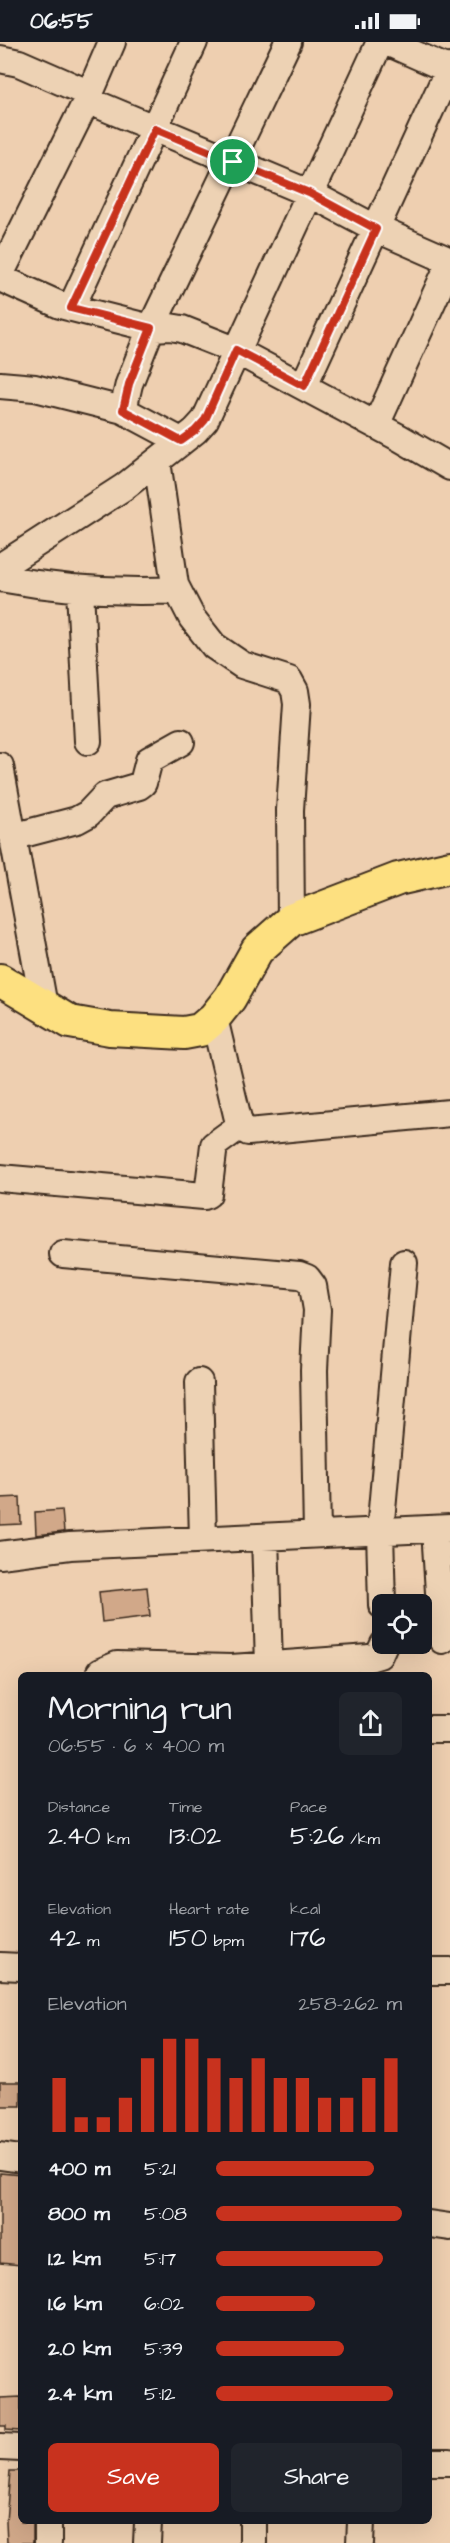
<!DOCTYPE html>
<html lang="en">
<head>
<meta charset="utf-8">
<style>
  :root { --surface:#171b24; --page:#20242c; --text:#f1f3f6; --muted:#9ea1a6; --accent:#c8321e }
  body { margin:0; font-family:"Architects Daughter",sans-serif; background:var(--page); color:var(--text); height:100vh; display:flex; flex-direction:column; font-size:22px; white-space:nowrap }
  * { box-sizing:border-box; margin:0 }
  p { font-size:20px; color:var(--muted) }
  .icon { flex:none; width:33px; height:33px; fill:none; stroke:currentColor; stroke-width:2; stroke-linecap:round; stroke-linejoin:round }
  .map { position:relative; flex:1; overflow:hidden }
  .panel { position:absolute; left:18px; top:1630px; width:414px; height:852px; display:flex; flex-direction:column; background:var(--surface); border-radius:9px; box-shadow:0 6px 24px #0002 }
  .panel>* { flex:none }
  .controls { position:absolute; left:372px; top:1552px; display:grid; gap:12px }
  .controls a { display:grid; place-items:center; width:60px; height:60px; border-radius:9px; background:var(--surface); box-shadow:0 6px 24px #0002; font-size:30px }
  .pin { position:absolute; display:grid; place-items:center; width:51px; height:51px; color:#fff; margin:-26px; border:3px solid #fff; border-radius:50%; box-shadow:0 2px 6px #0007 }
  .round { display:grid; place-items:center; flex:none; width:63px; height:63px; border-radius:9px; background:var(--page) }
  .overview { display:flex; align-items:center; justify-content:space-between; height:102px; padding:0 30px }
  h1 { font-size:33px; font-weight:600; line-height:45px }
  .metrics { display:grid; grid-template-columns:repeat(3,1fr); gap:9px; height:102px; padding:6px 30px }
  .metrics div { display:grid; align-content:center }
  .metrics b { font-size:26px; font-weight:600 }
  .metrics small { font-size:16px; font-weight:400 }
  .metrics p { font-size:16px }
  .chart { height:168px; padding:12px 30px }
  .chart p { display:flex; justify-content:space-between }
  .chart svg { width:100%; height:108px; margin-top:6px; stroke:var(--accent); stroke-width:6 }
  .action { display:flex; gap:12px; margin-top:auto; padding:12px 30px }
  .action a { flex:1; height:69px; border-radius:9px; background:var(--accent); color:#fff; font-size:24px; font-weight:600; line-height:69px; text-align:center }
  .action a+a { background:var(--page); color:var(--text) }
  ul { padding:0 30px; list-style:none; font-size:20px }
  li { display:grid; grid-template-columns:96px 72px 1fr; align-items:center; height:45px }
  li i { height:15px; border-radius:8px; background:var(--accent) }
  .status { display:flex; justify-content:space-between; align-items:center; height:42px; padding:0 30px; background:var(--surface); direction:ltr }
  .status svg { height:16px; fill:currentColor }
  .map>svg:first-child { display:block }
  .building { fill:#d1a889; stroke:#3b2a1e; stroke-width:1.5 }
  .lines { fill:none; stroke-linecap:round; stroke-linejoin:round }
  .minor-casing { stroke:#3b2a1e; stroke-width:30 }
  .major-casing { stroke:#3b2a1e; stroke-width:36 }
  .minor { stroke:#edd2b4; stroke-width:26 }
  .major { stroke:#fde080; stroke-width:32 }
  .route-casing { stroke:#fff; stroke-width:12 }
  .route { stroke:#c8321e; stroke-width:8 }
</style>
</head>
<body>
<div class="status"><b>06:55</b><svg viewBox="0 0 49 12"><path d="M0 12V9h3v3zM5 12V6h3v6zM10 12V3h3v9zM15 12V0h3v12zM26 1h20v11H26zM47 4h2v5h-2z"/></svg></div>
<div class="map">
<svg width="450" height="2501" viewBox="0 0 450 2501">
  <rect width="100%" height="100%" fill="#eecfb0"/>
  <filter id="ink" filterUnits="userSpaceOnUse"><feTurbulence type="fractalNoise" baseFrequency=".0167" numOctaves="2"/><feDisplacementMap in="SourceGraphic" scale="12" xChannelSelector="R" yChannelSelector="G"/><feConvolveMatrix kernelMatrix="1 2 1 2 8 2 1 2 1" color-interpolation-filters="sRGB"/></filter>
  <g filter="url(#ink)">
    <!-- building -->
    <path class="building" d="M20,1455l1,27 -21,1v-27z
      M62,1468l2,22 -28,3 -1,-23z
      M147,1545l3,29 -48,6 -3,-30z
      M0,2040h21v24h-21z
      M0,2131l21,2v90l-21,-2z
      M21,2355v34l-15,-1v-4h-6v-28z
      M10,2429h11v51h12v21h-26l-1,-21z"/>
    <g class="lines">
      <!-- minor casing -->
      <g class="minor-casing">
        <path id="minor" d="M387,0l63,28
          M0,17l19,4 71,31
          M87,58l222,93 68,36 73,32
          M0,233l87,-175 25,-58
          M0,236l60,27 91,23 19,-1 12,2 53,21 165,88 50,29
          M71,266l123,-266
          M0,343l35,3 88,22
          M304,343l146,-318
          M376,383l74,-162
          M181,399l-58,-31 6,-26 22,-56 137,-286
          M157,419l18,124 17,33 22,28 28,19 47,15 6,11 2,13 -7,106 1,110
          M0,525l124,-80 71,-56 10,-11 175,-378
          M0,536c59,11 117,15 177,12
          M80,548l8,151
          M0,724l44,240
          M12,795l65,-17 11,-6 17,-18 34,-10 4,-3 6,-23 32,-18
          M214,976l23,97 3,11 8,6 202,-19
          M0,1136l204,18 4,-2 6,-49 26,-19
          M63,1212l236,21 8,3 6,8 4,24 -3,60 3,164
          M199,1340l4,157
          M435,1487l7,111
          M265,1495l4,128
          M0,1513l70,-9 380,-18
          M382,1563l-2,-73 24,-269
          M101,1634l-1,-4 17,-7 114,3 138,-10 10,-3 5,-11
          M429,1687h21
          M0,1924l21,1
          M429,1929h21
          M0,2114l21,3
          M429,2182l21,3
          M0,2405l21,1
          M429,2420h21
          M48,2501v-21
          M147,2501l1,-21
          M253,2501v-21
          M360,2501l1,-21"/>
      </g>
      <!-- major casing -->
      <g class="major-casing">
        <path id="major" d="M0,938l70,42 40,7 74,4 16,-3 14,-12 16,-20 27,-48 34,-30 107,-41 52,-12"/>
      </g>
      <!-- minor -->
      <use href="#minor" class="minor"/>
      <!-- major -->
      <use href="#major" class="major"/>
    </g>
  </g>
  <g class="lines" filter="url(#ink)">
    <!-- route casing -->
    <g class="route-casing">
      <path id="route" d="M155,87l154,64 67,36 -72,157 -68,-36 -31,70 -10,11 -14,10 -58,-31 6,-26 22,-56 -80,-20z"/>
    </g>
    <!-- route -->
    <use href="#route" class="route"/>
  </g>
</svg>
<div class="controls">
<a><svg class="icon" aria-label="locate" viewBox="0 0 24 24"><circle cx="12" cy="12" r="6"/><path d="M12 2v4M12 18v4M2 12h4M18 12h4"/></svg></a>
</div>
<div class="pin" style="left:233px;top:120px;background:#1e9e55"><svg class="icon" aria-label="arrive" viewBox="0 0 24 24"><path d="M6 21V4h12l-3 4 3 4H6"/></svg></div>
<section class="panel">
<div class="overview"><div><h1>Morning run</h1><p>06:55 · 6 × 400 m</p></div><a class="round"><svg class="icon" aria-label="share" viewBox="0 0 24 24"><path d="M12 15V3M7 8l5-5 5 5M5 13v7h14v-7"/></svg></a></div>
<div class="metrics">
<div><p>Distance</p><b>2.40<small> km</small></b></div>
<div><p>Time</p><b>13:02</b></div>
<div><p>Pace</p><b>5:26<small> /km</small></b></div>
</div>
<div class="metrics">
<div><p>Elevation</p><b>42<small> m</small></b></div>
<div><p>Heart rate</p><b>150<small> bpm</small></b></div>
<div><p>kcal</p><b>176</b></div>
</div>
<div class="chart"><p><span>Elevation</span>258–262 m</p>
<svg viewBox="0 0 160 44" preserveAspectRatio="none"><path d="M5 44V22M15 44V38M25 44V38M35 44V30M45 44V14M55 44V6M65 44V6M75 44V14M85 44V22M95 44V14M105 44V22M115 44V22M125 44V30M135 44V30M145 44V22M155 44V14"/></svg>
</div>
<ul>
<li><b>400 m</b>5:21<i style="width:85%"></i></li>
<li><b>800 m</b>5:08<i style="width:100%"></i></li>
<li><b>1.2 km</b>5:17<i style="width:90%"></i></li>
<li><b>1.6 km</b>6:02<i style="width:53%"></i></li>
<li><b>2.0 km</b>5:39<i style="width:69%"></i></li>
<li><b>2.4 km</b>5:12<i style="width:95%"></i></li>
</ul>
<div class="action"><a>Save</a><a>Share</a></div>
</section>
</div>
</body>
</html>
